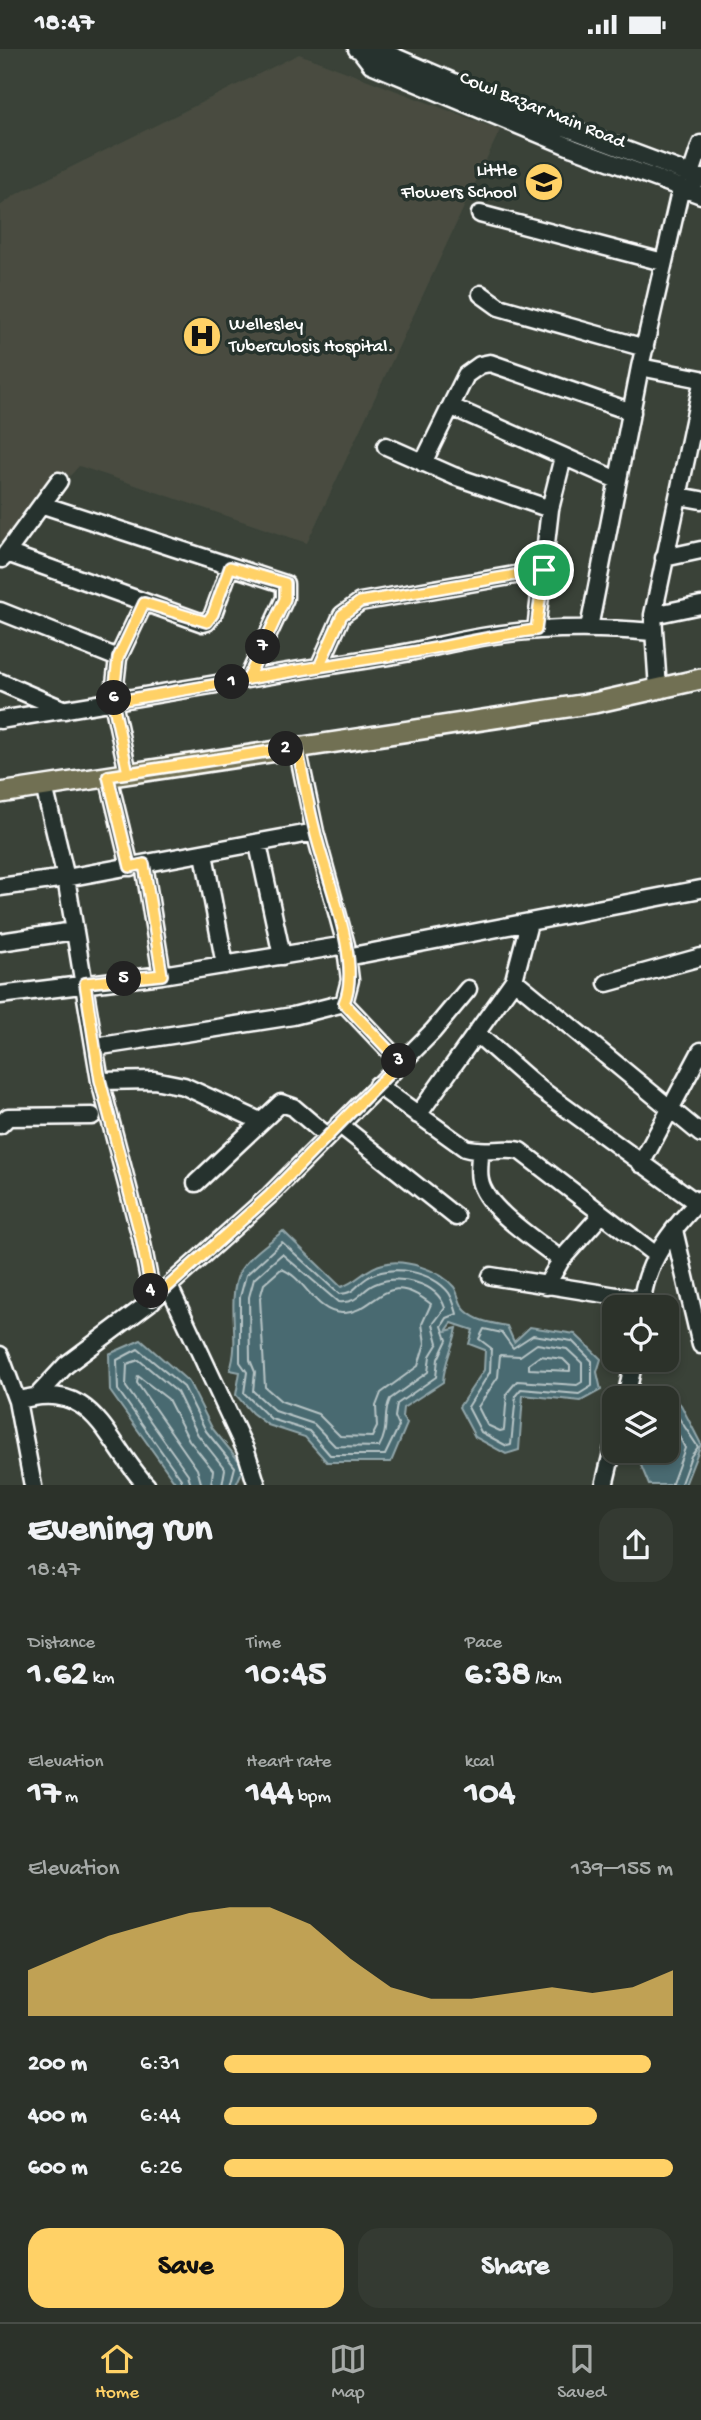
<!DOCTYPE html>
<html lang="en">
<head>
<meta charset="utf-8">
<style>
  :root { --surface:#2c322a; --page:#343a32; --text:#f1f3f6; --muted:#a6aaa8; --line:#484d47; --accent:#ffd166 }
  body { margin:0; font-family:"Gochi Hand",sans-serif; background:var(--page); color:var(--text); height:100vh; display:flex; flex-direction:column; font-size:26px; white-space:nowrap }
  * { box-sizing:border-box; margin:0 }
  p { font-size:23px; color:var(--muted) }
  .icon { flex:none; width:38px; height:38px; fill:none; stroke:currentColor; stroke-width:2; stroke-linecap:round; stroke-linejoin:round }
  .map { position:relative; height:1436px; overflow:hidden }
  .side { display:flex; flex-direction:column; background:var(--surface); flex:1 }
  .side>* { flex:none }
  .fabs { position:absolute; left:602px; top:1246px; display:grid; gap:14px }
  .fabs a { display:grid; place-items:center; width:77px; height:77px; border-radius:14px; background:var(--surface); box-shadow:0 4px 10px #0003,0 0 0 2px var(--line); font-size:35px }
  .pin { position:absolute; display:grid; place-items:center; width:60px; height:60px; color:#fff; margin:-30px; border:4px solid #fff; border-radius:50%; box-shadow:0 2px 7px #0007 }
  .km { position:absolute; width:35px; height:35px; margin:-18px; border-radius:50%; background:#222; color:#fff; font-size:19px; line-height:35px; text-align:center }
  .round { display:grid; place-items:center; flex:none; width:74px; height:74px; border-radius:21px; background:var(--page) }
  .overview { display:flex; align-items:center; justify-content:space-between; height:119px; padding:0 28px }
  h1 { font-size:38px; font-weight:700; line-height:52px }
  .stats { display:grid; grid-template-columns:repeat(3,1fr); gap:10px; height:119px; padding:7px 28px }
  .stats div { display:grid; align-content:center }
  .stats b { font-size:35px; font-weight:700 }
  .stats small { font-size:19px; font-weight:400 }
  .stats p { font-size:19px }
  .chart { height:196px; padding:14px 28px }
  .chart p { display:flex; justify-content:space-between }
  .chart svg { width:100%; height:126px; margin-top:7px; fill:var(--accent); opacity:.7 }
  .cta { display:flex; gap:14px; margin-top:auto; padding:14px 28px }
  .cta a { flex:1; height:80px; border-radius:21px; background:var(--accent); color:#111; font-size:28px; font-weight:700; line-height:80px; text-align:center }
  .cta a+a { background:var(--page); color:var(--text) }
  ul { padding:0 28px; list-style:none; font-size:23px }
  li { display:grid; grid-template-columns:112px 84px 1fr; align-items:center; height:52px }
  li i { height:18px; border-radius:9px; background:var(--accent) }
  .status { display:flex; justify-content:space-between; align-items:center; height:49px; padding:0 35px; background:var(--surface); direction:ltr }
  .status svg { height:19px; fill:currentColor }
  .tab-bar { display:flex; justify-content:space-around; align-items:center; height:98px; border-top:2px solid var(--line); background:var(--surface); font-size:19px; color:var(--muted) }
  .tab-bar a { display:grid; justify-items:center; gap:4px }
  .tab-bar .active { color:var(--accent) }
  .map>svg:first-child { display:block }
  .built { fill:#484c40 }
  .water { fill:#4a6b71; stroke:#92a6aa; stroke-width:2 }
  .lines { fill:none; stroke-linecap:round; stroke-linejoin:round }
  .shore { stroke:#b7c4c6; stroke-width:2 }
  .minor-casing { stroke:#fff; stroke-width:21 }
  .major-casing { stroke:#fff; stroke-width:24 }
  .minor { stroke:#26332d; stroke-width:16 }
  .major { stroke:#716f52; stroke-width:19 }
  .route-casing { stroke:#fff; stroke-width:14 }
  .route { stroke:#ffd166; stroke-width:9 }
  .labels { text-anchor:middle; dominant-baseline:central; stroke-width:7; stroke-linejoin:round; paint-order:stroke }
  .street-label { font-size:19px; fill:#fff; stroke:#26332d }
  .poi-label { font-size:19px; fill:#fff; stroke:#26332d; text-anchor:end }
</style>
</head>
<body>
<div class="status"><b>18:47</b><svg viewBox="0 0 49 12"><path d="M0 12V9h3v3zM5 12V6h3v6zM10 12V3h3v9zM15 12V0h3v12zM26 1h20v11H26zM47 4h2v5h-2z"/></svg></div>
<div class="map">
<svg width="701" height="1437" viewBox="0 0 701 1437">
  <rect width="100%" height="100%" fill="#3a4238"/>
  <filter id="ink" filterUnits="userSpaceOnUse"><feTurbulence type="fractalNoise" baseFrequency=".0143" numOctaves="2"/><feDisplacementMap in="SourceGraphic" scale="14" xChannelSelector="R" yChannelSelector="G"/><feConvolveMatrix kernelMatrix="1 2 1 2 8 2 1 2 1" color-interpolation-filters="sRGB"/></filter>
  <g filter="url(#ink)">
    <!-- built -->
    <path class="built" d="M299,5l201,76 -193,413 -228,-77 -10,11 -14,-6 -55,74v-339l15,-11z"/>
    <!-- water -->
    <path class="water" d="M283,1182l58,56c17,-5 24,-19 42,-23 21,-6 57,6 71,23 5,7 5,18 12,24 12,11 26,12 41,15l7,16 16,-15 45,7 26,25 -4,13 4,18 -20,11 -58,-6 -4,55 -13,4 -31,-17 -16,-30 25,-37 1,-20 -16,-6 4,-14 -21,-7 -6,8 11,-3c-4,20 -13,34 -14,54l-40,26 -1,9 5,7 -16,38h-64l-22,-25 -37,-12 -16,-12 -16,-18 4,-23 -10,-2c11,-31 -4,-66 9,-97 7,-15 31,-31 44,-42z
      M141,1291l48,42 23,46 32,39 -8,18h-59l-67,-94 -1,-37z
      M663,1336l18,20 20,39 -16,41h-36l-14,-34h32v-53h-27z"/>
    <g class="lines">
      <!-- shore -->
      <path class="shore" d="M282,1193l57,52c16,0 17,-9 28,-16 22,-15 66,-7 82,15 4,6 6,14 8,21l-10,4 -5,8 5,14 -9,19 -2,18 -39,27 -2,13 4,9 -14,29h-55l-21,-24 -38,-12 -27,-26 3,-21 -7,-10v-65l6,-22z
        M282,1205l56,48c22,2 22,-12 37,-18 24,-10 62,-2 70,24l-12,16 5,19 -8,13 -2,16 -38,27c-8,17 0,29 -11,48l-44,-1 -21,-22 -39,-13 -22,-20 2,-19 -5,-12 -1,-63 5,-18z
        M281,1220c23,7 34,44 61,44 36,0 41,-47 89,-9l-9,20 3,19 -7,23 -37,27 -5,13 1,21 -5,10 -32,-1 -22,-22 -37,-13 -16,-14 -5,-89 4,-14z
        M484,1280l18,4 11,15 20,-13 39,6 20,20v25l-13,8 -58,-5 -5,6 -5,50 -4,1 -26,-14 -13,-25 22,-35 1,-24 -12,-9z
        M537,1295l30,5 15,14v19l-5,3 -60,-4 -10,12 -3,37 -4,1 -13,-6 -9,-18 20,-30 2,-22 20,1z
        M540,1307l23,3 7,7v5l-41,-2v-5z
        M667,1351l31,47 -7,9 -11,30
        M667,1364l18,35 -14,38
        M182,1437l-1,-7 -63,-89 -1,-30 21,-11 46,38 22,44 29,36 -5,19
        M191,1437l-3,-12 -62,-87 1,-23 12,-4 38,32 21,43 27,34 -3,17
        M202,1437l-5,-17 -60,-86 1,-7 30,23 21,41 24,30 -2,16"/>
      <!-- minor casing -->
      <g class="minor-casing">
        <path id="minor" d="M357,0l22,1 140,60 182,68
          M361,2l10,13 202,84 128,47
          M691,125l10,-30
          M480,165l183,48
          M481,245l18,13 146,41
          M640,318l61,12
          M452,358l165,73
          M386,397l68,30 96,33
          M423,414l43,-88 14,-10 10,-2 142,49
          M679,447l22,4
          M43,456l242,79v14l-37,80
          M7,504l196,70 4,-1 6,-8 17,-47
          M664,509l37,-8
          M2,510l57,-78
          M0,562l118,47
          M653,566l48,-10
          M589,579l51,-261 41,-180
          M536,581l14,-121 13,-52
          M319,618l23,-52 18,-13 184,-32
          M0,633l65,28
          M658,640l-5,-74 48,-227
          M0,671c130,-21 259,-44 388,-64 32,-5 63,-14 94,-19 56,-10 113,-10 170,-5
          M128,724l-15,-71 5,-44 26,-55
          M108,727l22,91
          M44,737l22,92 34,203 41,157 12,62
          M258,795l24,112
          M204,805l21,111
          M144,815l18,111
          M0,838l66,-9 249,-46
          M0,893l74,-11
          M347,908l354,-68
          M514,931l187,154
          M607,934l94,-26
          M0,946l162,-20 184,-30 -31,-113 -18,-85
          M344,954l56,59
          M476,984l64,56 157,114
          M95,998l198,-31 51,-13 6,-23 -4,-32
          M100,1032l54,-1 30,6 76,35
          M377,1036l88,63c20,6 36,-1 55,3l136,104
          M418,1066l96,-135 15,-57
          M339,1075l117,93
          M0,1076l8,-8 84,-1
          M480,1104c0,9 -2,19 0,27 5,29 59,62 81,80
          M641,1115l60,-113
          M196,1134l85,-80 12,4 34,29
          M674,1181l27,115
          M491,1227l151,24
          M169,1237l77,165 11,35
          M546,1237l15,-26 40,-45
          M641,1258c4,-45 30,-77 60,-108
          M0,1306l17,46 16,85
          M40,1344l26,-28 87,-65 117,-105 163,-164 35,-42
          M626,1349l8,-38
          M17,1352c78,-24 87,39 130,85
          M604,1437l10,-42"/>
      </g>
      <!-- major casing -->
      <g class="major-casing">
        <path id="major" d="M0,744l594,-90 107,-24"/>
      </g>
      <!-- minor -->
      <use href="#minor" class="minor"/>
      <!-- major -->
      <use href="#major" class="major"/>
    </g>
  </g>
  <g class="lines" filter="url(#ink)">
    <!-- route casing -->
    <g class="route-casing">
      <path id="route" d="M544,521l-184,32 -18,13 -23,52 -206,35 15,71 169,-26c6,28 11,57 18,84 10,45 48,130 29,172l56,59 -130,133 -117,105 -12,-62 -41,-158 -15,-97 77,-8 -18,-111 -14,3 -22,-91 20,-3 -15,-71 5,-44 26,-55 63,19 6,-8 17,-47 55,16v16l-37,79c55,-9 110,-17 165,-26 42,-7 81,-17 123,-22l8,-60"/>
    </g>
    <!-- route -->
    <use href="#route" class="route"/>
  </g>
  <!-- icons -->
  <defs>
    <g id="school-disc" transform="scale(2.0125)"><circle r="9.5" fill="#ffd166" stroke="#26332d"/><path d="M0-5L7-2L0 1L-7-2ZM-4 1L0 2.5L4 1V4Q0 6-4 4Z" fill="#111"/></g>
    <g id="hospital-disc" transform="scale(2.0125)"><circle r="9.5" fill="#ffd166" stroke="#26332d"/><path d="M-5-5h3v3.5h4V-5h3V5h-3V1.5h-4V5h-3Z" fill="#111"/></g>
  </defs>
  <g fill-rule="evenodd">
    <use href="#school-disc" x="544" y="133"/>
    <use href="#hospital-disc" x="202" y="287"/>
  </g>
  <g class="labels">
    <!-- street labels -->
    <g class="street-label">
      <text transform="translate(542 62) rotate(22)">Cowl Bazar Main Road</text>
    </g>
    <!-- poi labels -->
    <g class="poi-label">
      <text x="517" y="122">Little<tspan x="517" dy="22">Flowers School</tspan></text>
      <text x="229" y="276" text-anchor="start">Wellesley<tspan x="229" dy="22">Tuberculosis Hospital.</tspan></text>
    </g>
  </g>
</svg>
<div class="fabs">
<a><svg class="icon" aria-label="locate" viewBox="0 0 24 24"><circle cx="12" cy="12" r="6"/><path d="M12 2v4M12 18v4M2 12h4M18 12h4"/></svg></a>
<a><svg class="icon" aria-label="layers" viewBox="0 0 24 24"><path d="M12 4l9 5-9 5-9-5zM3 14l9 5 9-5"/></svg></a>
</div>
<div class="pin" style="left:544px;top:521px;background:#1e9e55"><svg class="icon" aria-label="arrive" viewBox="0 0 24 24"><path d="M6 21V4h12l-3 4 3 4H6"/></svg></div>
<b class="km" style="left:232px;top:633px">1</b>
<b class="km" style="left:286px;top:700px">2</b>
<b class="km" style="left:399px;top:1012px">3</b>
<b class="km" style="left:151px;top:1242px">4</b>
<b class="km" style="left:124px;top:930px">5</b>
<b class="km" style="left:114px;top:649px">6</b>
<b class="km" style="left:263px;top:598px">7</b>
</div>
<section class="side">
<div class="overview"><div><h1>Evening run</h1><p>18:47</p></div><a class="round"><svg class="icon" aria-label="share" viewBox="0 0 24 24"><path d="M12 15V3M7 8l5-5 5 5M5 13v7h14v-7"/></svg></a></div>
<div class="stats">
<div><p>Distance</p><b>1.62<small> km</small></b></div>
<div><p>Time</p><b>10:45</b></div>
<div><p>Pace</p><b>6:38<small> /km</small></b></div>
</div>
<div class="stats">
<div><p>Elevation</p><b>17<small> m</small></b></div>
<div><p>Heart rate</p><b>144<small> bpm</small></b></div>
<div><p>kcal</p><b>104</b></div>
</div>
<div class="chart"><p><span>Elevation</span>139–155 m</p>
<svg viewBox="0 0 160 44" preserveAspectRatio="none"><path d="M0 44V28L10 22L20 16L30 12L40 8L50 6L60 6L70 12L80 24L90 34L100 38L110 38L120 36L130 34L140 36L150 34L160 28V44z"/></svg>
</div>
<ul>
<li><b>200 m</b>6:31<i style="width:95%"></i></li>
<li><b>400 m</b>6:44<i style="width:83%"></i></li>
<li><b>600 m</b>6:26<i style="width:100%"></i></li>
</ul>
<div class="cta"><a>Save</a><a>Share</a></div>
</section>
<nav class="tab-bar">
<a class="active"><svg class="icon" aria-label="home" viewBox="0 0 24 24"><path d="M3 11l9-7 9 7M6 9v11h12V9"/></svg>Home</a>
<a><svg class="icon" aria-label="map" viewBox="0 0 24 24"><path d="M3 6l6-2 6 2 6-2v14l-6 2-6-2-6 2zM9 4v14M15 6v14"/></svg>Map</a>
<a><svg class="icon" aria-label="saved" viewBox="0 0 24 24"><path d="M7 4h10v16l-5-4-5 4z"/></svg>Saved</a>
</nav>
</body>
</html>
